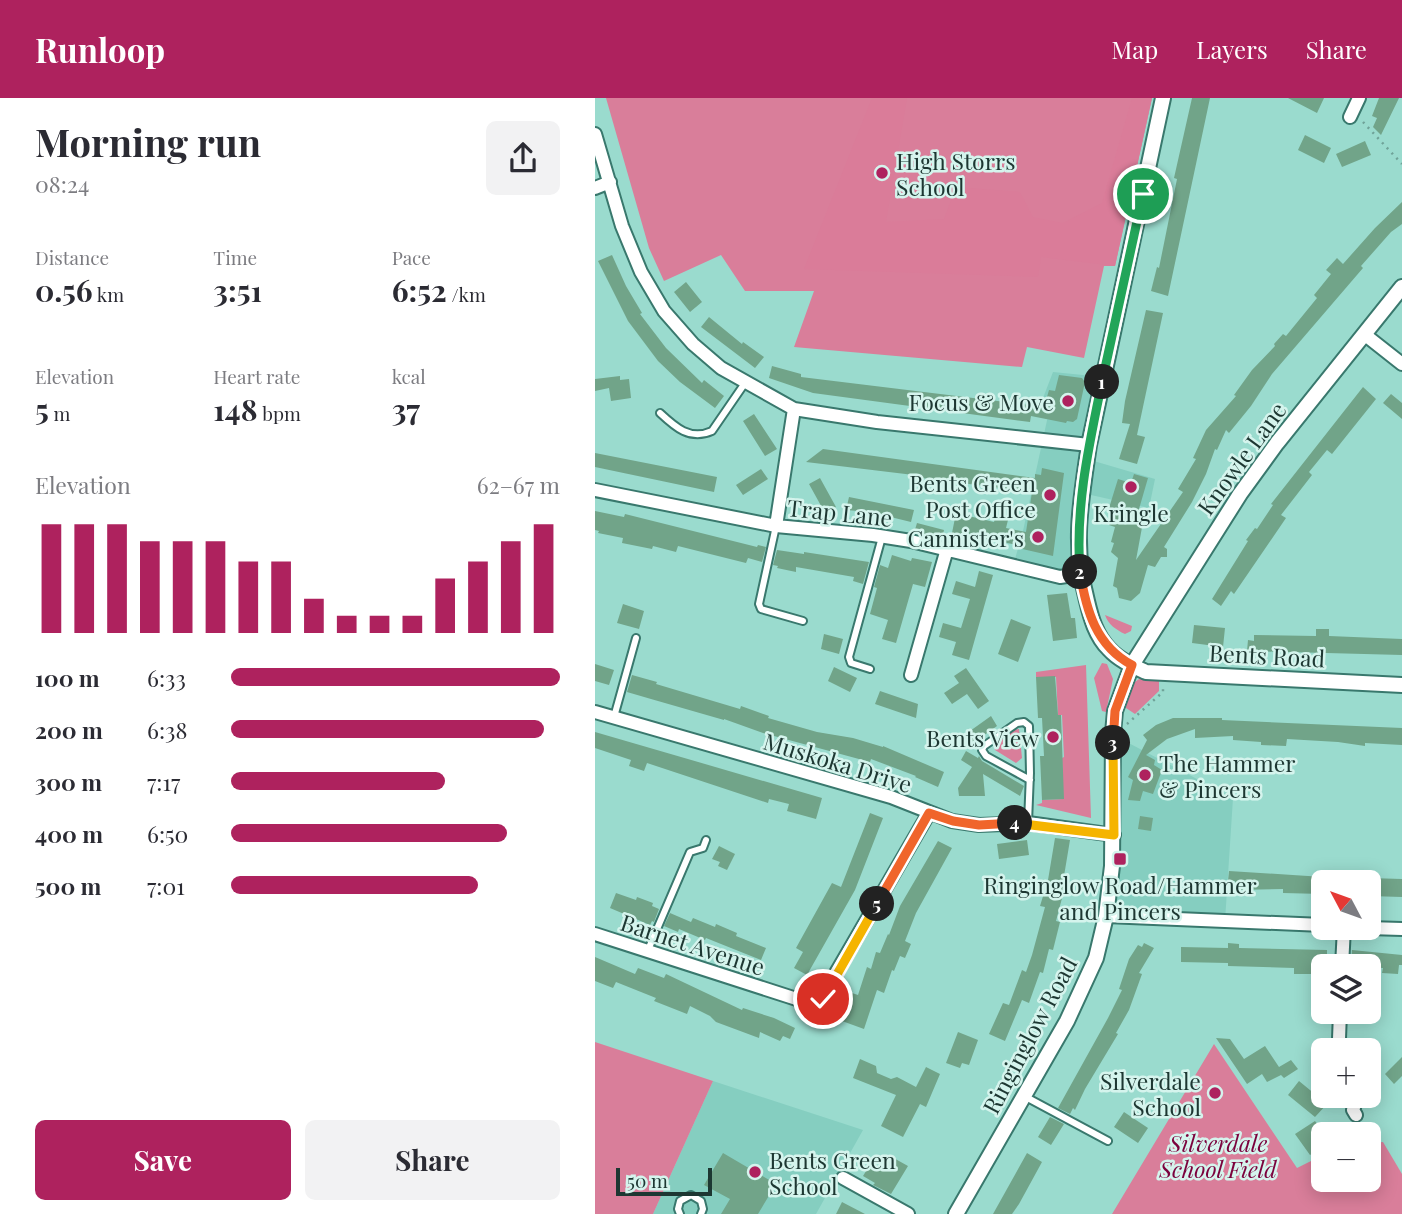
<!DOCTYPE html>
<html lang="en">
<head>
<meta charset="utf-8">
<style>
  :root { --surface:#fff; --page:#f2f2f3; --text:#2b2b33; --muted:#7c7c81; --accent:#ae225e }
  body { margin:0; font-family:"Playfair Display",serif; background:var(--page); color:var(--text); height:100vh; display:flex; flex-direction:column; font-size:26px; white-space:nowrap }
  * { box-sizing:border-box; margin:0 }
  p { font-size:23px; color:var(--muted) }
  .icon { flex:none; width:38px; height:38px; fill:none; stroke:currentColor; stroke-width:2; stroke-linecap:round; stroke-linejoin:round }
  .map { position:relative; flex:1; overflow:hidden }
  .sheet { display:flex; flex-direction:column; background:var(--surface); width:595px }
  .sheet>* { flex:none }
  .needle { width:46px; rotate:311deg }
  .controls { position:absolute; left:716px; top:772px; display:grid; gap:14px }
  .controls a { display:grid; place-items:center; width:70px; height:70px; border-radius:10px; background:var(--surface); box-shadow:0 4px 18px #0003; font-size:35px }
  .scale { position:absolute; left:21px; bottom:18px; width:96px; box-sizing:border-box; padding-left:7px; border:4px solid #1d3732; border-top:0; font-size:19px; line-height:24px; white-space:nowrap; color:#1d3732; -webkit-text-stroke:5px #d5f4ed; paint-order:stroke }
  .pin { position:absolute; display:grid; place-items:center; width:60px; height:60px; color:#fff; margin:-30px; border:4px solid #fff; border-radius:50%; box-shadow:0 2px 7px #0007 }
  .km { position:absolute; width:35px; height:35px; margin:-18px; border-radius:50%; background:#222; color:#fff; font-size:19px; line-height:35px; text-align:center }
  .round { display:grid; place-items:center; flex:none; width:74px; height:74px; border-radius:10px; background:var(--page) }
  .summary { display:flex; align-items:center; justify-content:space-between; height:119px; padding:0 35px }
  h1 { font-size:38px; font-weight:700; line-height:52px }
  .stats { display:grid; grid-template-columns:repeat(3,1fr); gap:10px; height:119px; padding:7px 35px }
  .stats div { display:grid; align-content:center }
  .stats b { font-size:30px; font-weight:700 }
  .stats small { font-size:19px; font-weight:400 }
  .stats p { font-size:19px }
  .chart { height:196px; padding:14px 35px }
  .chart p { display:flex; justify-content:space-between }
  .chart svg { width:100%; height:126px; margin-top:7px; stroke:var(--accent); stroke-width:6 }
  .action { display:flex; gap:14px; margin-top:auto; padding:14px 35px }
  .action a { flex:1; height:80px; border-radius:10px; background:var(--accent); color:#fff; font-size:28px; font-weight:700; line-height:80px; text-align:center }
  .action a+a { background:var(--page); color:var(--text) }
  ul { padding:0 35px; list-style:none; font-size:23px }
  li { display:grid; grid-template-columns:112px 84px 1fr; align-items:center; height:52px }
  li i { height:18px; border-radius:9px; background:var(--accent) }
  header { display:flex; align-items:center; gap:42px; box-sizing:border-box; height:98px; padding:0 35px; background:var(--accent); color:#fff }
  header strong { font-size:33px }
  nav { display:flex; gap:38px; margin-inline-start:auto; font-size:24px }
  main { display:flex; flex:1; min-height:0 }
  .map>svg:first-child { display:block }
  .built { fill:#85cec0 }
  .green { fill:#d97e9a }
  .forest { fill:#da7c99 }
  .building { fill:#71a489 }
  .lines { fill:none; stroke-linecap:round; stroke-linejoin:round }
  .service-casing { stroke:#39786d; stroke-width:10 }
  .minor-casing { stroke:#39786d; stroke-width:16 }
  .tertiary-casing { stroke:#39786d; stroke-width:18 }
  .path { stroke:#6fa298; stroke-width:2.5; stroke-dasharray:2 5; stroke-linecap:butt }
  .service { stroke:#fff; stroke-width:6 }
  .minor { stroke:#fff; stroke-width:12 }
  .tertiary { stroke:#fff; stroke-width:14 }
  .split-1-casing { stroke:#fff; stroke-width:14 }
  .split-2-casing { stroke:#fff; stroke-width:14 }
  .split-3-casing { stroke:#fff; stroke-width:14 }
  .split-4-casing { stroke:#fff; stroke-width:14 }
  .split-5-casing { stroke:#fff; stroke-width:14 }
  .split-6-casing { stroke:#fff; stroke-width:14 }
  .split-1 { stroke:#22a559; stroke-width:9 }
  .split-2 { stroke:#22a559; stroke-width:9 }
  .split-3 { stroke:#f0652b; stroke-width:9 }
  .split-4 { stroke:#f5b400; stroke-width:9 }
  .split-5 { stroke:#f0652b; stroke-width:9 }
  .split-6 { stroke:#f5b400; stroke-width:9 }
  .poi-dot { fill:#ae225e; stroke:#d5f4ed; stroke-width:2.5 }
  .labels { text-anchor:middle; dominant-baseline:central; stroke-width:5; stroke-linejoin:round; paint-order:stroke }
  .poi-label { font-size:23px; fill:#1d3732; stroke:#d5f4ed; text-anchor:end }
  .street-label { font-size:23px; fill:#1d3732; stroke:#d5f4ed }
  .park-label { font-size:23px; font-style:italic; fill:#7b023d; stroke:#d5f4ed }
</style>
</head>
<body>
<header>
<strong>Runloop</strong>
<nav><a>Map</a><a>Layers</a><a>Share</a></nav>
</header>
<main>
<section class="sheet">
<div class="summary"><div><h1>Morning run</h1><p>08:24</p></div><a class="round"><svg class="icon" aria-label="share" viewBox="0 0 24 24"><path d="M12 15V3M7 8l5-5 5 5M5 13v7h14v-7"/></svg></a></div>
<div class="stats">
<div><p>Distance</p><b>0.56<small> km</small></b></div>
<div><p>Time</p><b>3:51</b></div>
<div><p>Pace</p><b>6:52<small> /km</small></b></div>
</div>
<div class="stats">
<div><p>Elevation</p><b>5<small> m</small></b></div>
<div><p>Heart rate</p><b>148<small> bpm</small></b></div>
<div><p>kcal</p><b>37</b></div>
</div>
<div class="chart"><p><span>Elevation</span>62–67 m</p>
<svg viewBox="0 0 160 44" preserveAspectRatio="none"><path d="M5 44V6M15 44V6M25 44V6M35 44V12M45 44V12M55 44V12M65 44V19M75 44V19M85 44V32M95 44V38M105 44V38M115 44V38M125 44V25M135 44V19M145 44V12M155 44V6"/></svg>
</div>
<ul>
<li><b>100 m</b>6:33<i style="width:100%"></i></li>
<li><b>200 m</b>6:38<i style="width:95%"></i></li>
<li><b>300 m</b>7:17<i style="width:65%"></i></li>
<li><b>400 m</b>6:50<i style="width:84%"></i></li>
<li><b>500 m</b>7:01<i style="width:75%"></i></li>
</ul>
<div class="action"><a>Save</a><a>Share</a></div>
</section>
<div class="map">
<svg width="807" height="1116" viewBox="0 0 807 1116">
  <rect width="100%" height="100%" fill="#9adbce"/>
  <!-- built -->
  <path class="built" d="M458,274l50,5 -16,82 68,20 -6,29 -67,-15 -2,81 -67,-8 10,-35 28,-129 -8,-4z
    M518,640l10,2 110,58 -8,123 -119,-5z
    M118,983l150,49 -47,84h-163z"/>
  <!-- green -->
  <path class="green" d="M11,0h546l-37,168h-11l-20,92 -57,-11 -5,20 -228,-20 20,-56h-69l-24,-36 -57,26 -15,-33z
    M510,517l27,11 -1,5 -6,3c-9,-4 -17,-10 -20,-19z
    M507,565l5,1 6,15 -7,33 -4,-1 -8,-33z
    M491,567l5,153 -55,-13 6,-2v-3l21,-1 -1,-41 2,-1 -2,-42h-4l-2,-38h-20v-5z
    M553,578l11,1v14l-24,23 -12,-8c5,-14 8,-27 25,-30z
    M424,631l3,29 -6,5 -21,-13 -1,-5 19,-15z
    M0,944l118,39 -60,133h-58z
    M619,946l83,124 26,-13v25h46v-37l14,-1 19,32v40h-290z"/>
  <!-- forest -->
  <path class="forest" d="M277,0h35l-21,124 58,-3 12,-32 64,5 13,25 30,6 39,-20 30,-105h20l-37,168 -74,-9 -3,20 -234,-8z"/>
  <!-- building -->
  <path class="building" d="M597,0h18l-42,198 -17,-5 6,-24 2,1 18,-89 -3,-1z
    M693,0h36l-7,15z
    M784,0h20l-18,37 -8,-8 4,-9 -5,-2z
    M710,37l26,13 -7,15 -26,-13z
    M770,43l6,14 -29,12 -6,-13z
    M807,104v22l-11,8 -30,34 2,2 -91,106 -21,32 -22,27 -3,-3 -9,20 -2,-1 -9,25 -14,28 -28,45 3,2v8h-6l-6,10 -7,-2 -8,28 -9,8 -12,-3 -2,-10 -4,-2 5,-28 -7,-6 3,-9 -3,-1 4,-15 -6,-2 4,-16 -4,-1 9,-29 13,4 3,-9 14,4 -9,31 6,2 -9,49 47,-68 -5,-3 18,-30 -3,-1 13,-28 30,-34 -2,-1 18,-25 23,-24 -1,-2 9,-10 3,2 31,-38 -3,-3 17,-21 -5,-4 11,-12 6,6 32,-36z
    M17,157l14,31 16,27 -2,1 26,34 36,35 2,-3 20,16 -9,12 -35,-26 -22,-21 -30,-40 -30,-60z
    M91,184l16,20 -12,10 -16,-20z
    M551,212l17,3 -26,122 8,2 -8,27 -18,-5 11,-35 -8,-1 3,-22z
    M114,219l33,27 1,-2 21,15 -9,11 -54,-41z
    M177,268l29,8v3l237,29 1,-4 6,2 4,-14 6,1 4,-16 23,3 3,4 -8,37 -4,3 -6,-1 -1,2 -35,-7 -1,6 -217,-29 -44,-15z
    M25,278v4l9,-1 2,19 -20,3 -2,-13 -14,3v-12z
    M768,289l13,12 -44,55 -5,-4 -18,22 3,3 -31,40 5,3 -52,76 -3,-3 -10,15 -9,-7 36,-58 -2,-1 9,-12 2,1 16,-24 -2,-1z
    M796,296l11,9v16l-19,-16z
    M159,316l23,35 -12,7 -22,-35z
    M228,351l212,29v-4l6,1 1,-7 22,5 -11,83 -35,-8v-3l-66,-12 4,-20 38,9 1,-4 13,2 -2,8 20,4 6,-40 -110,-14v-2l-116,-14z
    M0,355l122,24 -3,15 -119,-25z
    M166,371l7,10 -25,16 -7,-10z
    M225,380l16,29 -11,6 -16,-29z
    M254,399l65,13 -3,12 -41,-10 -24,-2z
    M0,413l29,6 1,-3 132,33 1,-2 8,2 -4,15 -14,-4 -2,5 -68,-17 -2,6 -23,-6 -1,3 -30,-6 1,-5 -25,-5 1,-2 -4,-1z
    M322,425l27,7 -2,9 -28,-6z
    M182,452l27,4v-2l65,10 -6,22 -10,-3 1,-4 -58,-10v5l-19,-4 1,-2 -5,-1z
    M297,457l19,6 1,-3 20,4 -7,25 -12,-3 -17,59 -14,-4 6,-19 -18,-6 7,-26 -3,-1 6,-22 8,3z
    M384,473l14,4 -24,85 -17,-5 4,-13 -17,-5 4,-14 18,5 9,-29 -18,-5 4,-13 19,6z
    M472,495l4,25h4l2,20 -24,3 -6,-46z
    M28,506l21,7 -5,18 -22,-6z
    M416,521l20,8 -13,35 -20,-8z
    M599,527l31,3 -2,19 -31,-4z
    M721,531h13v7l73,3v16l-155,-4 1,-11 6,1v-6l62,1z
    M229,536l19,5 -4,15 -18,-5z
    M0,566l19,6 -5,15 -14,-4z
    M239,569l23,11 -7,14 -22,-11z
    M371,570l23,33 -11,8 -11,-15 -15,10 -8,-11 15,-10 -5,-7z
    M37,577l25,7 -1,2 84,25 1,-3 28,10 -1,2 49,14 36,6 30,9v-1l61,26 -6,15 -23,-10 1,-1 -45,-17 -1,3 -107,-29 -39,-14v1l-73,-21 -24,-7z
    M460,578l3,39h3l3,84 -22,1 -2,-44h4l-2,-38h-4l-2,-41z
    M285,593l38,13 -2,14 -41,-14z
    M396,618l6,10 -27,19 -7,-9z
    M578,620h49v2l180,8v17l-37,-2v3l-27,-4 -51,-3 -1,7 -25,-1v-3l-28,-2v-4l-38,2v-9l-28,10 -21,16 9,5 -1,5 8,5 -9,24 -10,-3 -3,10 -12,-1 5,-20 -5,-3 19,-37 -4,-5 13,-10z
    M0,634l227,66 -6,21 -29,-8 2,-7 -20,-5 -1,4 -121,-40 -3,8 -15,-5 2,-6 -36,-12z
    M371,653l12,7 1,-2 3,5 42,25 -4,10 -37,-22 2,22h-26l-1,-8 14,-21 -11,-7z
    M275,715l13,5 -28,72 -48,85 -13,-7 9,-16 -7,-4 36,-65 9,4z
    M545,718l13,2 -2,13 -13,-2z
    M460,740l15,2 -7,42 3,1 -10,38 4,1 -7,28 -4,-1 -6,24 -3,-1 -11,31 -7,-3 -17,41 -16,-7 14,-31 6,2 13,-35 4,2 6,-17 13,-48 -5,-1 8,-26z
    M432,742l2,15 -30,4 -2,-15z
    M343,743l14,7 -36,65 -11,28 6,3 -6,14 -5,-2 -6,15 -2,-1 -8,23 -7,-3 -13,39 -22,-8 10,-28 6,2 9,-28 4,2 5,-17 4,1 8,-19 1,1 11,-29z
    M124,748l16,8 -8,16 -9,-4 2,-4 -8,-3z
    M634,773l94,6v17l-40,-1v-4l-48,1v-9h-7z
    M774,780l33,1v18l-33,-1z
    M21,795l20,7 1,-3 16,6 -1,3 7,3 -5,13 -2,-1 -2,4 -40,-17z
    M75,815l21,9 2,-4 22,9 1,-3 21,9 -1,3 30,12 -5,12 -55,-22 -1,2 -26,-11 -1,3 -14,-6z
    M549,845l10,5 -15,25 3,1 -13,36 -13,23 2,1 -33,55 -10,21 -2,-2 -3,6 -12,-6 50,-90 14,-28 -3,-1 10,-30 9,-14 4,2z
    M633,845l11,1v4l88,2v16h-4v8h-29v-6l-66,-2v-3l-47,-1v-15l47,1z
    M757,852l50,5v10h-3l-1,9 -16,-1 1,-5 -32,-2z
    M0,859l40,17 3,-6 26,10 2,-4 76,36 1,-2 31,10 21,10 -5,11 -7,-3 -3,5 -20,-9 -1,6 -43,-16 -6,-6 -20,-10 -3,8 -33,-13 2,-3 -40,-16 -3,6 -18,-7z
    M363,934l20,8 -9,25 -7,-2 -2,5 -14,-5z
    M621,940l14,1 14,20 21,-13 14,21 12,-7 7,9 -14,9 -3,-3 -14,7 -5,-8 -15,10z
    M807,959v19l-8,8 -9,-10z
    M265,961l16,7 1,7 14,6 6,-2 19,10 10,-20 14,7 -14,33 -6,-3 -17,33 -22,-11 15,-31 -43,-17z
    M704,983l28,23 -12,13 -27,-22z
    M529,1014l24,16 -10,15 -24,-16z
    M455,1019l14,7 -13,21 -13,-8z
    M720,1023l8,11v15l-13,8 -15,-21z
    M128,1055l53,31 -18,30h-37l9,-15 -26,-14z
    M432,1055l15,9 -23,42 -7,10h-19z
    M295,1058l18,10 -17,28 -18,-9 2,-2 -12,-7 8,-13 8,5 1,-3 3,2z
    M247,1104l23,12h-29z"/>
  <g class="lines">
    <!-- service casing -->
    <g class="service-casing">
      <path id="service" d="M65,315c15,14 30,28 52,18l33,-48
        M181,428l-17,78 2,5 42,12
        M275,571l-19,-6 -2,-6 33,-120
        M19,619l22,-79
        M433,725l2,-50 -1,-47 -5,-4 -7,1 -33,23 -2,4 4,6 44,24
        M53,852l42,-98 13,-4 3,-8
        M429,998l84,45
        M85,1116l-2,-5 2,-8 11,-6 10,6 2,8 -2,5"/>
    </g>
    <!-- minor casing -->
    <g class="minor-casing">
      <path id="minor" d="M755,19l9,-19
        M0,36l27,92 19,46 23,39 29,33 28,24 73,41 83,13 212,23
        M0,90l15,-6
        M769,236l38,30
        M0,392l181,36 97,9 38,6 149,36 20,-3
        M181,428l18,-117
        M316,577l36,-126
        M0,614l296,85 61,24 27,4 49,-2 86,12
        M511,818l217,9
        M773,830l34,1
        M0,836l217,70h6l111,-191
        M747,868l2,-38
        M742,952l2,-11 1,-27
        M761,1017l-3,-5 5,-14
        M248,1080l65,36"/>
    </g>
    <!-- tertiary casing -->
    <g class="tertiary-casing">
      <path id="tertiary" d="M568,0l-74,347c-8,55 -17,100 -2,156 4,17 9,35 22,48 10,11 24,17 37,23l256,13
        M361,1116l111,-193 29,-63 10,-42 6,-50 1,-133 2,-22 17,-46 108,-171 37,-51 125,-156"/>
    </g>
    <!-- path -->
    <path class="path" d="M768,24l39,42
      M532,626l36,-32v-5"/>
    <!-- service -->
    <use href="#service" class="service"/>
    <!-- minor -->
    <use href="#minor" class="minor"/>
    <!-- tertiary -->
    <use href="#tertiary" class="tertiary"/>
  </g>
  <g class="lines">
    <!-- split-1 casing -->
    <g class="split-1-casing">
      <path id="split-1" d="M507,284l41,-188"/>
    </g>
    <!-- split-2 casing -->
    <g class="split-2-casing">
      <path id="split-2" d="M485,474c-5,-65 9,-127 22,-190"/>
    </g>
    <!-- split-3 casing -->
    <g class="split-3-casing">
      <path id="split-3" d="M485,474c6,38 16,74 52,93l-17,46 -2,32"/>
    </g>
    <!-- split-4 casing -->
    <g class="split-4-casing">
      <path id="split-4" d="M420,725l99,12 -1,-92"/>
    </g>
    <!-- split-5 casing -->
    <g class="split-5-casing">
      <path id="split-5" d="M282,806l52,-91 24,8 26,4 36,-2"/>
    </g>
    <!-- split-6 casing -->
    <g class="split-6-casing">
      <path id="split-6" d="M228,901l54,-95"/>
    </g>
    <!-- split-1 -->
    <use href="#split-1" class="split-1"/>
    <!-- split-2 -->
    <use href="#split-2" class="split-2"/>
    <!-- split-3 -->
    <use href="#split-3" class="split-3"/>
    <!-- split-4 -->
    <use href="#split-4" class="split-4"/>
    <!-- split-5 -->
    <use href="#split-5" class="split-5"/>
    <!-- split-6 -->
    <use href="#split-6" class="split-6"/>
  </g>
  <!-- markers -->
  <g class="poi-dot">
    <circle cx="287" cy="75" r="7"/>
    <circle cx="473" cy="303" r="7"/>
    <circle cx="536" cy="389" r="7"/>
    <circle cx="455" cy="397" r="7"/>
    <circle cx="443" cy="439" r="7"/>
    <circle cx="458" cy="639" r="7"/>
    <circle cx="550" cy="677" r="7"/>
    <rect x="518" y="754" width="14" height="14" rx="3.5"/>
    <circle cx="620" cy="995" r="7"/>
    <circle cx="160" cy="1074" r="7"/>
  </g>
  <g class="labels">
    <!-- poi labels -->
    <g class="poi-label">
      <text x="301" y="62" text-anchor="start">High Storrs<tspan x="301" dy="26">School</tspan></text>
      <text x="459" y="303">Focus &amp; Move</text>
      <text x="441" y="384">Bents Green<tspan x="441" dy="26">Post Office</tspan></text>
      <text x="536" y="414" text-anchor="middle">Kringle</text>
      <text x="429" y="439">Cannister's</text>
      <text x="444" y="639">Bents View</text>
      <text x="564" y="664" text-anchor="start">The Hammer<tspan x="564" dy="26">&amp; Pincers</tspan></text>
      <text x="525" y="786" text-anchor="middle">Ringinglow Road/Hammer<tspan x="525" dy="26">and Pincers</tspan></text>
      <text x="606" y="982">Silverdale<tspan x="606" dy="26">School</tspan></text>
      <text x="174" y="1061" text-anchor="start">Bents Green<tspan x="174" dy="26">School</tspan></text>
    </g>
    <!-- street labels -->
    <g class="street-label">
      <text transform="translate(646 360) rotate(-54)">Knowle Lane</text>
      <text transform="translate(245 414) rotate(6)">Trap Lane</text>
      <text transform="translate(672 557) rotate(3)">Bents Road</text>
      <text transform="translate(243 664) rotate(17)">Muskoka Drive</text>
      <text transform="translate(98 846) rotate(18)">Barnet Avenue</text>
      <text transform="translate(434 937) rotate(-62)">Ringinglow Road</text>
    </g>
    <!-- park labels -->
    <g class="park-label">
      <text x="623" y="1044">Silverdale<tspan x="623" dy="26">School Field</tspan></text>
    </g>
  </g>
</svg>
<div class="controls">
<a><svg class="needle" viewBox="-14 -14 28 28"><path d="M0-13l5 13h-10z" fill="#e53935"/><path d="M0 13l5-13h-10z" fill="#7c7c81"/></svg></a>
<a><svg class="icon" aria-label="layers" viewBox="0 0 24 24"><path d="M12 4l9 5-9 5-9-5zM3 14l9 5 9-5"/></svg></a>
<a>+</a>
<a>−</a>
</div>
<div class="scale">50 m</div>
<div class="pin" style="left:548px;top:96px;background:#1e9e55"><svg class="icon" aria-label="arrive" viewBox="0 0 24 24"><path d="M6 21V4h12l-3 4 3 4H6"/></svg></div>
<div class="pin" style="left:228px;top:901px;background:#d93025"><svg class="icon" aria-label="check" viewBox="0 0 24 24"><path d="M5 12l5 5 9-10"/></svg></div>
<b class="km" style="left:507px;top:284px">1</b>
<b class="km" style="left:485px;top:474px">2</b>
<b class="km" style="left:518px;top:645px">3</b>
<b class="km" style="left:420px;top:725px">4</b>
<b class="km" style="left:282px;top:806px">5</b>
</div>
</main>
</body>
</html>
